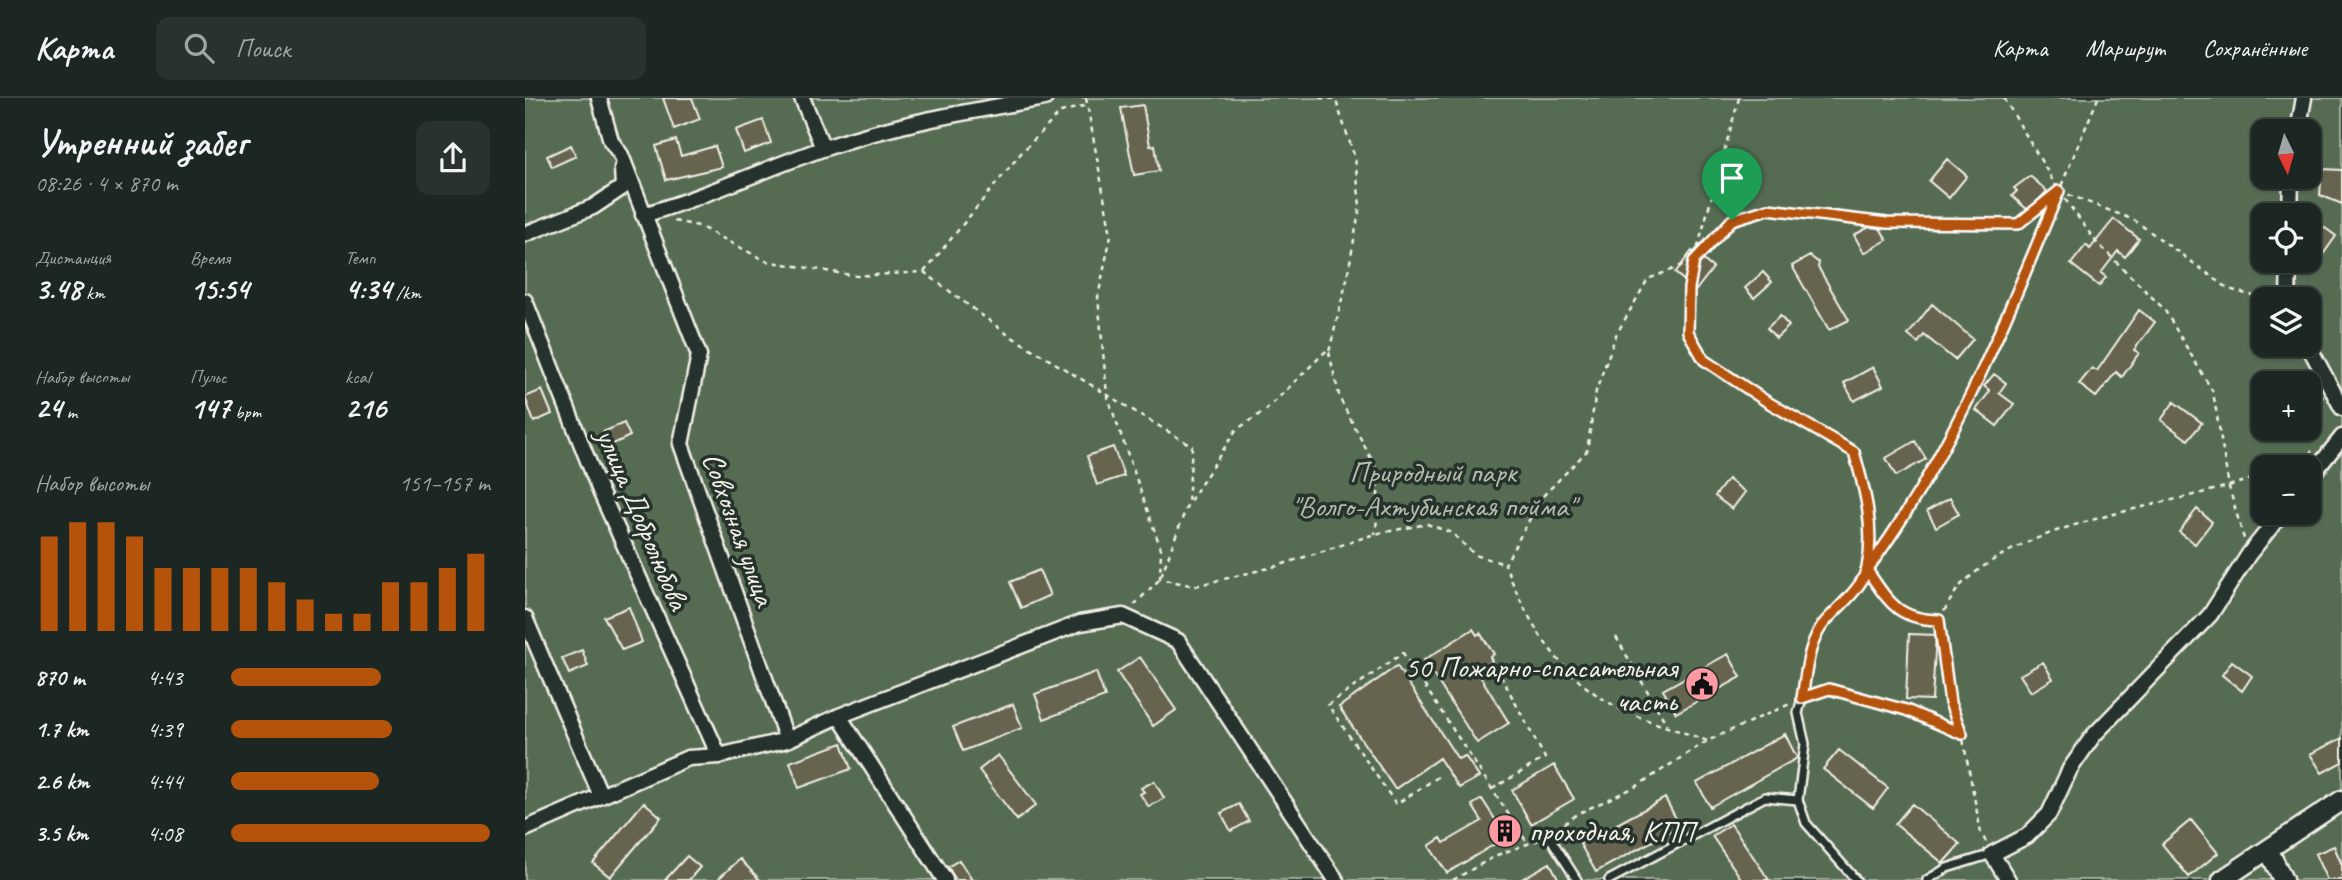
<!DOCTYPE html>
<html lang="ru">
<head>
<meta charset="utf-8">
<style>
  :root { --surface:#1c2622; --page:#29322f; --text:#f1f3f6; --muted:#a0a5a5; --line:#3a4340; --accent:#b45309 }
  body { margin:0; font-family:Caveat,sans-serif; background:var(--page); color:var(--text); height:100vh; display:flex; flex-direction:column; font-size:26px; white-space:nowrap }
  * { box-sizing:border-box; margin:0 }
  p { font-size:23px; color:var(--muted) }
  .icon { flex:none; width:38px; height:38px; fill:none; stroke:currentColor; stroke-width:2; stroke-linecap:round; stroke-linejoin:round }
  .map { position:relative; flex:1; overflow:hidden }
  .side { display:flex; flex-direction:column; background:var(--surface); width:525px }
  .side>* { flex:none }
  .needle { width:46px; rotate:175deg }
  .tools { position:absolute; left:1726px; top:21px; display:grid; gap:14px }
  .tools a { display:grid; place-items:center; width:70px; height:70px; border-radius:14px; background:var(--surface); box-shadow:0 2px 5px #0004,0 0 0 2px var(--line); font-size:35px }
  .pin { position:absolute; display:grid; place-items:center; width:60px; height:60px; color:#fff; margin:-72px -30px; border-radius:50% 50% 50% 0; rotate:-45deg; box-shadow:0 0 7px #0007 }
  .pin .icon { rotate:45deg }
  .round { display:grid; place-items:center; flex:none; width:74px; height:74px; border-radius:14px; background:var(--page) }
  .summary { display:flex; align-items:center; justify-content:space-between; height:119px; padding:0 35px }
  h1 { font-size:38px; font-weight:700; line-height:52px }
  .metrics { display:grid; grid-template-columns:repeat(3,1fr); gap:10px; height:119px; padding:7px 35px }
  .metrics div { display:grid; align-content:center }
  .metrics b { font-size:30px; font-weight:700 }
  .metrics small { font-size:19px; font-weight:400 }
  .metrics p { font-size:19px }
  .chart { height:196px; padding:14px 35px }
  .chart p { display:flex; justify-content:space-between }
  .chart svg { width:100%; height:126px; margin-top:7px; stroke:var(--accent); stroke-width:6 }
  ul { padding:0 35px; list-style:none; font-size:23px }
  li { display:grid; grid-template-columns:112px 84px 1fr; align-items:center; height:52px }
  li i { height:18px; border-radius:9px; background:var(--accent) }
  header { display:flex; align-items:center; gap:42px; box-sizing:border-box; height:98px; padding:0 35px; background:var(--surface); border-bottom:2px solid var(--line) }
  header strong { font-size:33px }
  nav { display:flex; gap:38px; margin-inline-start:auto; font-size:24px }
  .search { width:490px; height:63px; background:var(--page); display:flex; align-items:center; gap:18px; box-sizing:border-box; padding:0 24px; border-radius:14px; color:var(--muted); font-size:26px }
  main { display:flex; flex:1; min-height:0 }
  .map>svg:first-child { display:block }
  .green { fill:#556c52; stroke:#a4ae9d; stroke-width:2; fill-rule:evenodd }
  .building { fill:#66634f; stroke:#f4f1e8; stroke-width:2 }
  .lines { fill:none; stroke-linecap:round; stroke-linejoin:round }
  .service-casing { stroke:#f4f1e8; stroke-width:12 }
  .minor-casing { stroke:#f4f1e8; stroke-width:19 }
  .tertiary-casing { stroke:#f4f1e8; stroke-width:23 }
  .path { stroke:#f4f1e8; stroke-width:2.5; stroke-dasharray:5 5; stroke-linecap:butt }
  .service { stroke:#26332d; stroke-width:7 }
  .minor { stroke:#26332d; stroke-width:14 }
  .tertiary { stroke:#26332d; stroke-width:18 }
  .route-casing { stroke:#fff; stroke-width:14 }
  .route { stroke:#b45309; stroke-width:9 }
  .labels { text-anchor:middle; dominant-baseline:central; stroke-width:7; stroke-linejoin:round; paint-order:stroke }
  .park-label { font-size:30px; fill:#b4bcac; stroke:#26332d }
  .street-label { font-size:30px; fill:#f4f1e8; stroke:#26332d }
  .poi-label { font-size:30px; fill:#f4f1e8; stroke:#26332d; text-anchor:end }
</style>
</head>
<body>
<header>
<strong>Карта</strong>
<div class="search"><svg class="icon" aria-label="search" viewBox="0 0 24 24"><circle cx="10" cy="10" r="6"/><path d="M15 15l6 6"/></svg>Поиск</div>
<nav><a>Карта</a><a>Маршрут</a><a>Сохранённые</a></nav>
</header>
<main>
<section class="side">
<div class="summary"><div><h1>Утренний забег</h1><p>08:26 · 4 × 870 m</p></div><a class="round"><svg class="icon" aria-label="share" viewBox="0 0 24 24"><path d="M12 15V3M7 8l5-5 5 5M5 13v7h14v-7"/></svg></a></div>
<div class="metrics">
<div><p>Дистанция</p><b>3.48<small> km</small></b></div>
<div><p>Время</p><b>15:54</b></div>
<div><p>Темп</p><b>4:34<small> /km</small></b></div>
</div>
<div class="metrics">
<div><p>Набор высоты</p><b>24<small> m</small></b></div>
<div><p>Пульс</p><b>147<small> bpm</small></b></div>
<div><p>kcal</p><b>216</b></div>
</div>
<div class="chart"><p><span>Набор высоты</span>151–157 m</p>
<svg viewBox="0 0 160 44" preserveAspectRatio="none"><path d="M5 44V11M15 44V6M25 44V6M35 44V11M45 44V22M55 44V22M65 44V22M75 44V22M85 44V27M95 44V33M105 44V38M115 44V38M125 44V27M135 44V27M145 44V22M155 44V17"/></svg>
</div>
<ul>
<li><b>870 m</b>4:43<i style="width:58%"></i></li>
<li><b>1.7 km</b>4:39<i style="width:62%"></i></li>
<li><b>2.6 km</b>4:44<i style="width:57%"></i></li>
<li><b>3.5 km</b>4:08<i style="width:100%"></i></li>
</ul>
</section>
<div class="map">
<svg width="1817" height="782" viewBox="0 0 1817 782">
  <rect width="100%" height="100%" fill="#26332d"/>
  <filter id="ink" filterUnits="userSpaceOnUse"><feTurbulence type="fractalNoise" baseFrequency=".0143" numOctaves="2"/><feDisplacementMap in="SourceGraphic" scale="14" xChannelSelector="R" yChannelSelector="G"/><feConvolveMatrix kernelMatrix="1 2 1 2 8 2 1 2 1" color-interpolation-filters="sRGB"/></filter>
  <g filter="url(#ink)">
    <!-- green -->
    <path class="green" d="M0,0h1817v782h-1817zM1738,33h45v46h-45zM1738,117h45v46h-45zM1738,201h45v46h-45zM1738,285h45v46h-45zM1738,369h45v46h-45z"/>
    <!-- building -->
    <path class="building" d="M138,0h29l8,21 -26,10z
      M618,7l7,41 5,-1 4,26 -25,4 -13,-67z
      M238,22l8,23 -27,10 -8,-23z
      M151,42l5,16 34,-10 7,21 -56,13 -10,-34z
      M46,47l5,11 -24,11 -5,-11z
      M1422,61l20,17 -18,22 -20,-17z
      M1797,71l20,1v34l-22,-9z
      M1505,78l17,15 -18,20 -17,-15 5,-5 -3,-3z
      M1589,121l25,20 -14,18 -7,-6 -17,22 5,4 -7,9 -28,-22 15,-19 4,4z
      M1352,125l10,17 -23,13 -10,-18z
      M1796,127l15,11 -14,20 -14,-9z
      M1167,153l21,17 -17,22 -21,-17z
      M1285,158l9,7 -1,4 31,53 -20,10 -37,-64z
      M1238,174l9,10 -18,16 -9,-10z
      M1407,206l41,35 -18,21 -31,-25 -6,8 -10,-8z
      M1614,212l16,12 -21,28 5,3 -17,24 -6,-5 -20,25 -17,-13 13,-16 5,3z
      M1255,218l9,10 -13,12 -9,-10z
      M1348,269l10,19 -29,15 -10,-18z
      M1469,276l12,9 -7,10 15,11 -17,22 -21,-16 14,-19 -6,-5z
      M1783,288l15,11 -15,20z
      M17,292l10,24 -18,8 -9,-25z
      M1649,304l28,21 -14,17 -27,-20z
      M99,325l6,13 -21,10 -6,-14z
      M1390,343l11,18 -30,17 -10,-18z
      M588,349l11,29 -27,9 -10,-29z
      M1203,381l17,13 -13,17 -17,-13z
      M1425,400l9,16 -23,13 -9,-16z
      M1672,411l15,13 -17,22 -16,-12z
      M514,472l11,25 -29,13 -11,-26z
      M104,509l13,35 -20,8 -18,-33z
      M948,531l4,6 3,-2 14,21 -4,3 2,4 -15,10 32,52 -32,20 -53,-83z
      M1384,536l27,1 -4,65 -26,-1z
      M57,552l6,16 -19,8 -7,-16z
      M1203,556l13,23 -65,36 -13,-23z
      M615,559l36,53 -23,16 -36,-54z
      M1707,563l20,15 -10,15 -20,-16z
      M1518,564l10,17 -22,13 -11,-17z
      M872,568l61,93 7,-3 14,21 -20,11 -20,-30 -44,31 -56,-82z
      M571,574l9,25 -61,22 -9,-25z
      M488,606l9,24 -59,23 -10,-24z
      M1260,636l12,24 -87,49 -13,-24z
      M1817,640v24l-20,11 -12,-19z
      M317,645l9,26 -52,19 -9,-26z
      M1314,652l49,38 -15,20 -50,-39z
      M473,657l38,50 -19,15 -38,-50z
      M1029,667l20,34 -43,25 -19,-34z
      M629,683l10,17 -15,9 -9,-13 4,-2 -3,-4z
      M1140,700l15,28 -84,46 -16,-28z
      M957,701l18,28 7,-4 6,10 -66,40 -18,-27 12,-8 3,5 38,-22 -10,-16z
      M119,704l17,15 -51,60 -17,-14z
      M714,706l10,17 -18,10 -10,-18z
      M1387,706l48,40 -17,19 -48,-39z
      M1666,722l27,33 -29,24 -27,-33z
      M1206,726l38,56h-27l-30,-44z
      M1809,748l8,19v15h-15l-12,-26z
      M162,758l13,11 -11,13h-24z
      M215,761l20,21h-43z
      M434,762l13,20h-16l-8,-13z
      M1025,765l9,17h-39z"/>
    <g class="lines">
      <!-- service casing -->
      <g class="service-casing">
        <path id="service" d="M1277,600l-4,15 7,31 -7,56 8,23 50,57
          M1024,738l28,44
          M1084,782l156,-83 33,3
          M1402,782l20,-12 45,-14"/>
      </g>
      <!-- minor casing -->
      <g class="minor-casing">
        <path id="minor" d="M74,0l12,43 10,14 78,200 -18,89 106,296
          M277,0l21,50
          M1773,33l6,-33
          M118,117c63,-18 120,-46 182,-67 72,-25 145,-37 220,-50
          M1765,117l1,-38
          M0,136l68,-27 30,-20 -1,-19
          M1763,201l1,-38
          M0,203l75,190 119,265
          M1783,247l34,63
          M1783,382l34,-43
          M0,520l76,178
          M314,618l106,164
          M0,731l163,-71 31,-2 68,-16 52,-24 241,-93 43,-7 55,25 158,239
          M1483,782l-16,-26 35,-18 22,-22 21,-45 23,-33 117,-121 39,-61 33,-41"/>
      </g>
      <!-- tertiary casing -->
      <g class="tertiary-casing">
        <path id="tertiary" d="M1743,751l15,31
          M1697,782l120,-80"/>
      </g>
      <!-- path -->
      <path class="path" d="M561,0l25,137 -13,62 9,98 54,154 -1,30 35,7 82,-20 98,-32 52,-10 25,9 23,22 30,9
        M794,0l17,1
        M1214,0l-45,163c-4,22 -9,47 -6,69 6,41 130,101 166,122 11,37 21,76 13,116 -5,21 -30,40 -42,54 -15,16 -18,45 -21,66
        M1534,93l38,52 67,66 49,83 16,95 15,52
        M1534,93l75,29 95,69 35,10
        M149,123l25,5 67,35 91,15 67,-4 83,62 185,112 -4,57 -28,76 -27,27
        M399,174l98,-120 39,-40 26,-7
        M804,254l11,47 36,69 3,37 -4,29
        M1760,369l27,-16
        M665,403l46,-71 30,-20 61,-60 2,2 18,-73 13,-73 -5,-48 -20,-60
        M1414,522c7,-11 14,-27 23,-36 71,-68 210,-76 301,-109
        M1091,539l51,88
        M1284,598l20,-7 77,22 56,23
        M1182,643c-30,-12 -64,-20 -92,-35 -56,-30 -88,-84 -110,-142l37,-67 45,-46 9,-60 20,-56 32,-56 46,-18 38,-41 36,-11 119,14 131,1 41,-33 39,-93
        M913,679l-42,27 -68,-99 75,-52 125,191
        M967,691l53,-31 -43,-80
        M1031,732l21,-16 60,-28 70,-45 83,-37
        M1461,744l-5,-9 -19,-99 -12,-31 -11,-83c-42,-1 -50,-18 -72,-50 85,-115 137,-248 192,-379l-55,-93
        M928,782l44,-25 44,-16"/>
      <!-- service -->
      <use href="#service" class="service"/>
      <!-- minor -->
      <use href="#minor" class="minor"/>
      <!-- tertiary -->
      <use href="#tertiary" class="tertiary"/>
    </g>
  </g>
  <g class="lines" filter="url(#ink)">
    <!-- route casing -->
    <g class="route-casing">
      <path id="route" d="M1207,122l-38,41 -5,27 -1,44 16,28 62,41 88,51c11,38 21,76 13,116 -5,21 -30,40 -42,54 -17,19 -19,53 -23,76l27,-9 77,21 56,24 -12,-31 -11,-83c-42,-1 -50,-18 -72,-50 85,-115 138,-248 192,-379l-41,33 -131,-1 -119,-14 -36,11"/>
    </g>
    <!-- route -->
    <use href="#route" class="route"/>
  </g>
  <!-- icons -->
  <defs>
    <g id="civic-disc" transform="scale(1.75)"><circle r="9.5" fill="#ff9aa2" stroke="#26332d"/><path d="M-.6-6.5H3V-4.5H.6V-3L4-1V1h2V6H-6V1h2V-1L-.6-3ZM-1.2 2.5V6h2.4V2.5Z" fill="#111"/></g>
    <g id="building-disc" transform="scale(1.75)"><circle r="9.5" fill="#ff9aa2" stroke="#26332d"/><path d="M-4-6H4V6H1V3H-1V6H-4ZM-2.5-4.3h1.7v1.8h-1.7ZM.8-4.3h1.7v1.8H.8ZM-2.5-1h1.7V.8h-1.7ZM.8-1h1.7V.8H.8Z" fill="#111"/></g>
  </defs>
  <g fill-rule="evenodd">
    <use href="#civic-disc" x="1177" y="586"/>
    <use href="#building-disc" x="980" y="733"/>
  </g>
  <g class="labels">
    <!-- park labels -->
    <g class="park-label">
      <text x="908" y="374">Природный парк<tspan x="908" dy="34">"Волго-Ахтубинская пойма"</tspan></text>
    </g>
    <!-- street labels -->
    <g class="street-label">
      <text transform="translate(118 421) rotate(67)">улица Добролюбова</text>
      <text transform="translate(214 431) rotate(70)">Совхозная улица</text>
    </g>
    <!-- poi labels -->
    <g class="poi-label">
      <text x="1152" y="569">50 Пожарно-спасательная<tspan x="1152" dy="34">часть</tspan></text>
      <text x="1004" y="733" text-anchor="start">проходная, КПП</text>
    </g>
  </g>
</svg>
<div class="tools">
<a><svg class="needle" viewBox="-14 -14 28 28"><path d="M0-13l5 13h-10z" fill="#e53935"/><path d="M0 13l5-13h-10z" fill="#a0a5a5"/></svg></a>
<a><svg class="icon" aria-label="locate" viewBox="0 0 24 24"><circle cx="12" cy="12" r="6"/><path d="M12 2v4M12 18v4M2 12h4M18 12h4"/></svg></a>
<a><svg class="icon" aria-label="layers" viewBox="0 0 24 24"><path d="M12 4l9 5-9 5-9-5zM3 14l9 5 9-5"/></svg></a>
<a>+</a>
<a>−</a>
</div>
<div class="pin" style="left:1207px;top:122px;background:#1e9e55"><svg class="icon" aria-label="arrive" viewBox="0 0 24 24"><path d="M6 21V4h12l-3 4 3 4H6"/></svg></div>
</div>
</main>
</body>
</html>
